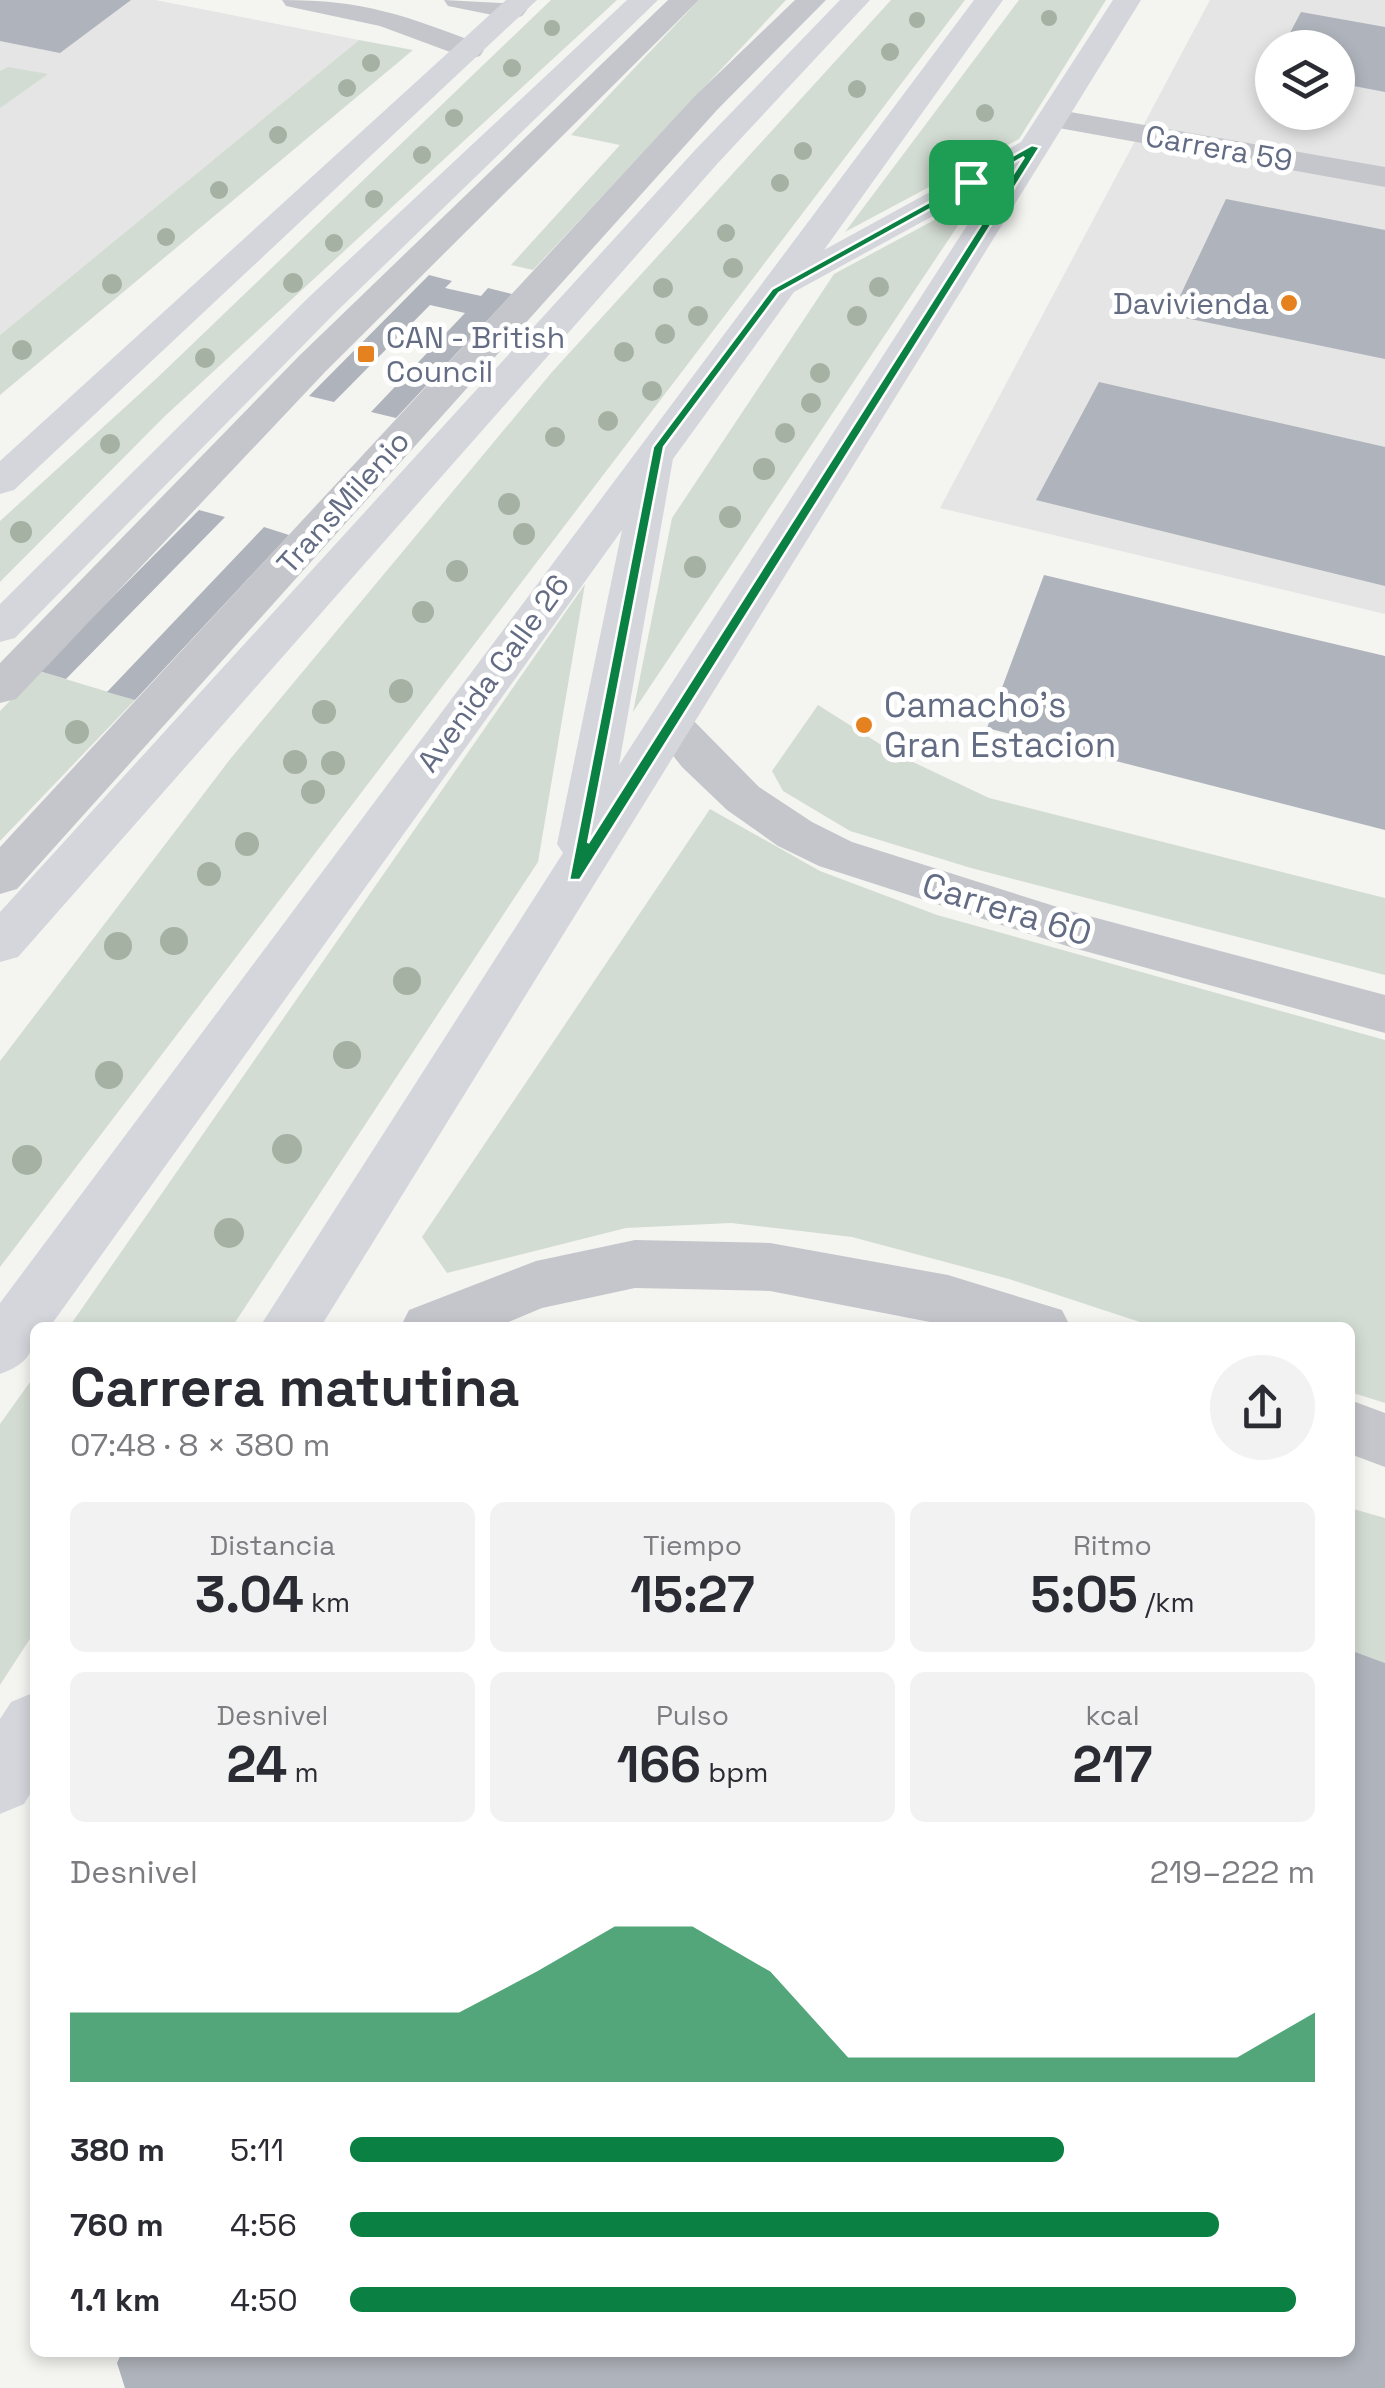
<!DOCTYPE html>
<html lang="es">
<head>
<meta charset="utf-8">
<style>
  :root { --surface:#fff; --page:#f2f2f3; --text:#2b2b33; --muted:#7c7c81; --accent:#0b8043 }
  body { margin:0; font-family:"Space Grotesk",sans-serif; background:var(--page); color:var(--text); height:100vh; display:flex; flex-direction:column; font-size:38px; white-space:nowrap }
  * { box-sizing:border-box; margin:0 }
  p { font-size:32px; color:var(--muted) }
  .icon { flex:none; width:55px; height:55px; fill:none; stroke:currentColor; stroke-width:2; stroke-linecap:round; stroke-linejoin:round }
  .map { position:relative; flex:1; overflow:hidden }
  .sheet { position:absolute; left:30px; top:1322px; width:1325px; height:1035px; display:flex; flex-direction:column; background:var(--surface); border-radius:15px; box-shadow:0 5px 15px #0003 }
  .sheet>* { flex:none }
  .tools { position:absolute; left:1255px; top:30px; display:grid; gap:20px }
  .tools a { display:grid; place-items:center; width:100px; height:100px; border-radius:50%; background:var(--surface); box-shadow:0 5px 15px #0003; font-size:50px }
  .pin { position:absolute; display:grid; place-items:center; width:85px; height:85px; color:#fff; margin:-42px; border-radius:20px; box-shadow:0 5px 15px #0006 }
  .round { display:grid; place-items:center; flex:none; width:105px; height:105px; border-radius:52px; background:var(--page) }
  .headline { display:flex; align-items:center; justify-content:space-between; height:170px; padding:0 40px }
  h1 { font-size:55px; font-weight:800; line-height:75px }
  .metrics { display:grid; grid-template-columns:repeat(3,1fr); gap:15px; height:170px; padding:10px 40px }
  .metrics div { display:grid; align-content:center; border-radius:15px; background:var(--page); text-align:center }
  .metrics b { font-size:50px; font-weight:800 }
  .metrics small { font-size:28px; font-weight:400 }
  .metrics p { font-size:28px }
  .chart { height:280px; padding:20px 40px }
  .chart p { display:flex; justify-content:space-between }
  .chart svg { width:100%; height:180px; margin-top:10px; fill:var(--accent); opacity:.7 }
  ul { padding:0 40px; list-style:none; font-size:32px }
  li { display:grid; grid-template-columns:160px 120px 1fr; align-items:center; height:75px }
  li i { height:25px; border-radius:12px; background:var(--accent) }
  .map>svg:first-child { display:block }
  .built { fill:#e4e5e4; fill-rule:evenodd }
  .green { fill:#d3dcd2 }
  .building { fill:#afb3bb }
  .lines { fill:none; stroke-linecap:round; stroke-linejoin:round }
  .minor { fill:#c5c6cb; fill-rule:evenodd }
  .major { fill:#d4d6dc; fill-rule:evenodd }
  .tree { fill:#a4b1a3 }
  .route { fill:#0b8043; stroke:#fff; stroke-width:2.5; fill-rule:evenodd }
  .poi-dot { fill:#e6811f; stroke:#fff; stroke-width:4 }
  .labels { text-anchor:middle; dominant-baseline:central; stroke-width:10; stroke-linejoin:round; paint-order:stroke }
  .far-street-label { font-size:30px; fill:#636c83; stroke:#fff }
  .far-poi-label { font-size:30px; fill:#636c83; stroke:#fff; text-anchor:end }
  .poi-label { font-size:35px; fill:#636c83; stroke:#fff; text-anchor:start }
  .street-label { font-size:35px; fill:#636c83; stroke:#fff }
</style>
</head>
<body>
<div class="map">
<svg width="1385" height="2388" viewBox="0 0 1385 2388">
  <rect width="100%" height="100%" fill="#f4f5f1"/>
  <!-- built -->
  <path class="built" d="M0,0h155l204,40 -359,295z
    M1210,0h175v614l-445,-106zM1272,48h66v64h-66z"/>
  <!-- green -->
  <path class="green" d="M551,0h66l-452,416 -165,166v-61l157,-143z
    M699,0h87l-253,270 -22,-5 109,-120 -49,-10z
    M891,0h74l-965,1267v-206l231,-303 321,-386z
    M1019,0h87l-87,139 -174,93z
    M359,40l54,10 -413,345v-60z
    M8,67l40,7 -48,34v-37z
    M977,197l-344,515 39,-194 162,-244z
    M585,584l-47,278 -306,465h-163z
    M39,671l96,29 -135,141v-130z
    M818,705l76,48 95,45 396,100v77l-414,-107 -121,-37 -67,-40 -11,-20z
    M710,809l110,62 117,44 448,125v363l-35,-11v-64l-195,-1 -146,-48 -157,-42 -121,-14 -105,5 -179,45 -25,-36z
    M35,1375v256l-35,54v-261z
    M1350,1508l35,10v145l-35,-13z"/>
  <!-- building -->
  <path class="building" d="M0,0h131l-71,53 -60,-12z
    M1301,12l84,15v65l-47,-9v-35h-56z
    M1226,199l159,31v129l-214,-44z
    M429,275l23,6 -7,7 36,8 7,-8 24,6 -116,124 -25,-6 94,-99 -35,-8 -96,97 -25,-6z
    M1099,382l286,65v139l-349,-86z
    M199,510l26,7 -159,162 -27,-8z
    M264,527l25,8 -154,165 -28,-8z
    M1044,575l341,81v174l-398,-102z
    M1350,1650l35,13v725h-1260l-8,-25 5,-11h1228z"/>
  <g class="lines">
    <!-- minor -->
    <path class="minor" d="M282,0c82,0 122,15 198,44l4,6 -4,6 -11,3 -89,-33 -94,-20z
      M444,0l78,4 5,6 -5,6 -10,3 -64,-13z
      M668,0h31l-374,372 -309,327 -16,4v-40l299,-307z
      M795,0h31l-109,110 -700,779 -17,5v-47l695,-751z
      M1053,109l332,58v20l-343,-62 -5,-7 5,-7z
      M670,709l16,4 73,74 53,35 40,20 218,69 315,84v38l-315,-86 -251,-81 -41,-20 -51,-36 -45,-43 -34,-43 6,-11z
      M635,1240l135,3 178,32 114,35 9,18h-110l-191,-37 -135,-3 -93,20 -48,20h-94l9,-18 127,-49z
      M1350,1400l35,13v54l-35,-13z"/>
    <!-- major -->
    <path class="major" d="M506,0h31l-523,490 -14,4v-33z
      M627,0h31l-323,313 -320,325 -15,4v-38l309,-307z
      M840,0h30l-152,163 -700,794 -18,5v-50l696,-763z
      M974,0h29l-179,250 197,-108 92,-142h28l-821,1328h-61l304,-475 -6,-9 65,-314 -573,798h-14c0,26 -10,37 -35,46v-71zM995,182l-376,583 54,-306 121,-167z
      M35,1692v94l-11,18 -24,10v-95l11,-17z"/>
  </g>
  <!-- trees -->
  <g class="tree">
    <circle cx="1049" cy="18" r="8"/>
    <circle cx="917" cy="20" r="8"/>
    <circle cx="552" cy="28" r="8"/>
    <circle cx="890" cy="52" r="9"/>
    <circle cx="371" cy="63" r="9"/>
    <circle cx="512" cy="68" r="9"/>
    <circle cx="347" cy="88" r="9"/>
    <circle cx="857" cy="89" r="9"/>
    <circle cx="985" cy="113" r="9"/>
    <circle cx="454" cy="118" r="9"/>
    <circle cx="278" cy="135" r="9"/>
    <circle cx="803" cy="151" r="9"/>
    <circle cx="950" cy="152" r="9"/>
    <circle cx="422" cy="155" r="9"/>
    <circle cx="780" cy="183" r="9"/>
    <circle cx="219" cy="190" r="9"/>
    <circle cx="374" cy="199" r="9"/>
    <circle cx="726" cy="233" r="9"/>
    <circle cx="166" cy="237" r="9"/>
    <circle cx="334" cy="243" r="9"/>
    <circle cx="733" cy="268" r="10"/>
    <circle cx="293" cy="283" r="10"/>
    <circle cx="112" cy="284" r="10"/>
    <circle cx="879" cy="287" r="10"/>
    <circle cx="663" cy="288" r="10"/>
    <circle cx="698" cy="316" r="10"/>
    <circle cx="857" cy="316" r="10"/>
    <circle cx="665" cy="334" r="10"/>
    <circle cx="22" cy="350" r="10"/>
    <circle cx="624" cy="352" r="10"/>
    <circle cx="205" cy="358" r="10"/>
    <circle cx="820" cy="373" r="10"/>
    <circle cx="652" cy="391" r="10"/>
    <circle cx="811" cy="403" r="10"/>
    <circle cx="608" cy="421" r="10"/>
    <circle cx="785" cy="433" r="10"/>
    <circle cx="555" cy="437" r="10"/>
    <circle cx="110" cy="444" r="10"/>
    <circle cx="764" cy="469" r="11"/>
    <circle cx="509" cy="504" r="11"/>
    <circle cx="730" cy="517" r="11"/>
    <circle cx="21" cy="532" r="11"/>
    <circle cx="524" cy="534" r="11"/>
    <circle cx="695" cy="567" r="11"/>
    <circle cx="457" cy="571" r="11"/>
    <circle cx="423" cy="612" r="11"/>
    <circle cx="401" cy="691" r="12"/>
    <circle cx="324" cy="712" r="12"/>
    <circle cx="77" cy="732" r="12"/>
    <circle cx="295" cy="762" r="12"/>
    <circle cx="333" cy="763" r="12"/>
    <circle cx="313" cy="792" r="12"/>
    <circle cx="247" cy="844" r="12"/>
    <circle cx="209" cy="874" r="12"/>
    <circle cx="174" cy="941" r="14"/>
    <circle cx="118" cy="946" r="14"/>
    <circle cx="407" cy="981" r="14"/>
    <circle cx="347" cy="1055" r="14"/>
    <circle cx="109" cy="1075" r="14"/>
    <circle cx="287" cy="1149" r="15"/>
    <circle cx="27" cy="1160" r="15"/>
    <circle cx="229" cy="1233" r="15"/>
  </g>
  <!-- route -->
  <path class="route" d="M1032,145l8,2 -460,733h-11l84,-433 119,-158zM1024,157l-436,686 76,-396 115,-154z"/>
  <!-- markers -->
  <g class="poi-dot">
    <circle cx="1289" cy="303" r="10"/>
    <rect x="356" y="344" width="20" height="20" rx="5"/>
    <circle cx="864" cy="725" r="10"/>
  </g>
  <g class="labels">
    <!-- far-street labels -->
    <g class="far-street-label">
      <text transform="translate(1219 148) rotate(10)">Carrera 59</text>
      <text transform="translate(343 502) rotate(-48)">TransMilenio</text>
      <text transform="translate(493 673) rotate(-54)">Avenida Calle 26</text>
    </g>
    <!-- far-poi labels -->
    <g class="far-poi-label">
      <text x="1269" y="303">Davivienda</text>
      <text x="386" y="337" text-anchor="start">CAN - British<tspan x="386" dy="34">Council</tspan></text>
    </g>
    <!-- poi labels -->
    <g class="poi-label">
      <text x="884" y="705">Camacho's<tspan x="884" dy="40">Gran Estacion</tspan></text>
    </g>
    <!-- street labels -->
    <g class="street-label">
      <text transform="translate(1007 909) rotate(17)">Carrera 60</text>
    </g>
  </g>
</svg>
<div class="tools">
<a><svg class="icon" aria-label="layers" viewBox="0 0 24 24"><path d="M12 4l9 5-9 5-9-5zM3 14l9 5 9-5"/></svg></a>
</div>
<div class="pin" style="left:971px;top:182px;background:#1e9e55"><svg class="icon" aria-label="arrive" viewBox="0 0 24 24"><path d="M6 21V4h12l-3 4 3 4H6"/></svg></div>
<section class="sheet">
<div class="headline"><div><h1>Carrera matutina</h1><p>07:48 · 8 × 380 m</p></div><a class="round"><svg class="icon" aria-label="share" viewBox="0 0 24 24"><path d="M12 15V3M7 8l5-5 5 5M5 13v7h14v-7"/></svg></a></div>
<div class="metrics">
<div><p>Distancia</p><b>3.04<small> km</small></b></div>
<div><p>Tiempo</p><b>15:27</b></div>
<div><p>Ritmo</p><b>5:05<small> /km</small></b></div>
</div>
<div class="metrics">
<div><p>Desnivel</p><b>24<small> m</small></b></div>
<div><p>Pulso</p><b>166<small> bpm</small></b></div>
<div><p>kcal</p><b>217</b></div>
</div>
<div class="chart"><p><span>Desnivel</span>219–222 m</p>
<svg viewBox="0 0 160 44" preserveAspectRatio="none"><path d="M0 44V27L10 27L20 27L30 27L40 27L50 27L60 17L70 6L80 6L90 17L100 38L110 38L120 38L130 38L140 38L150 38L160 27V44z"/></svg>
</div>
<ul>
<li><b>380 m</b>5:11<i style="width:74%"></i></li>
<li><b>760 m</b>4:56<i style="width:90%"></i></li>
<li><b>1.1 km</b>4:50<i style="width:98%"></i></li>
</ul>
</section>
</div>
</body>
</html>
